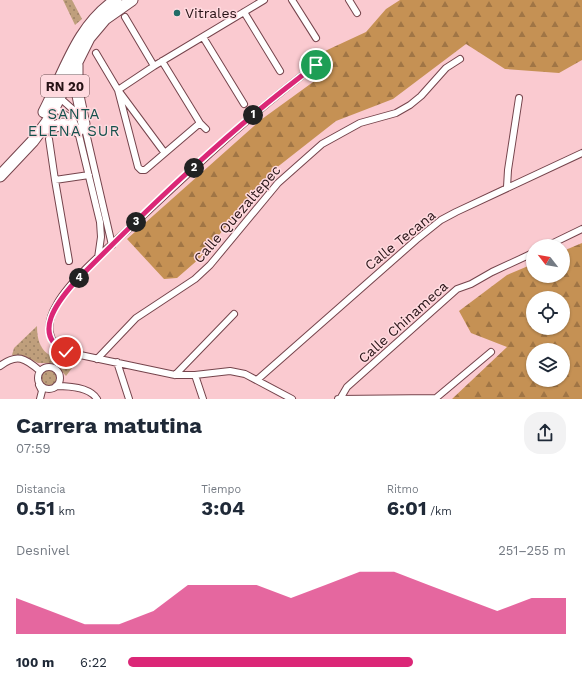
<!DOCTYPE html>
<html lang="es">
<head>
<meta charset="utf-8">
<style>
  :root { --surface:#fff; --page:#f2f2f3; --text:#1f2937; --muted:#747a83; --accent:#db2777 }
  body { margin:0; font-family:"Work Sans",sans-serif; background:var(--page); color:var(--text); height:100vh; display:flex; flex-direction:column; font-size:15px; white-space:nowrap }
  * { box-sizing:border-box; margin:0 }
  p { font-size:13px; color:var(--muted) }
  .icon { flex:none; width:22px; height:22px; fill:none; stroke:currentColor; stroke-width:2; stroke-linecap:round; stroke-linejoin:round }
  .map { position:relative; height:399px; overflow:hidden }
  .panel { display:flex; flex-direction:column; background:var(--surface); flex:1 }
  .panel>* { flex:none }
  .needle { width:26px; rotate:301deg }
  .buttons { position:absolute; left:526px; top:239px; display:grid; gap:8px }
  .buttons a { display:grid; place-items:center; width:44px; height:44px; border-radius:50%; background:var(--surface); box-shadow:0 1px 3px #0004; font-size:20px }
  .pin { position:absolute; display:grid; place-items:center; width:34px; height:34px; color:#fff; margin:-17px; border:2px solid #fff; border-radius:50%; box-shadow:0 1px 4px #0007 }
  .km { position:absolute; width:20px; height:20px; margin:-10px; border-radius:50%; background:#222; color:#fff; font-size:11px; line-height:20px; text-align:center }
  .round { display:grid; place-items:center; flex:none; width:42px; height:42px; border-radius:16px; background:var(--page) }
  .overview { display:flex; align-items:center; justify-content:space-between; height:68px; padding:0 16px }
  h1 { font-size:22px; font-weight:700; line-height:30px }
  .metrics { display:grid; grid-template-columns:repeat(3,1fr); gap:6px; height:68px; padding:4px 16px }
  .metrics div { display:grid; align-content:center }
  .metrics b { font-size:20px; font-weight:700 }
  .metrics small { font-size:11px; font-weight:400 }
  .metrics p { font-size:11px }
  .chart { height:112px; padding:8px 16px }
  .chart p { display:flex; justify-content:space-between }
  .chart svg { width:100%; height:72px; margin-top:4px; fill:var(--accent); opacity:.7 }
  ul { padding:0 16px; list-style:none; font-size:13px }
  li { display:grid; grid-template-columns:64px 48px 1fr; align-items:center; height:30px }
  li i { height:10px; border-radius:5px; background:var(--accent) }
  .map>svg:first-child { display:block }
  .grass { fill:url(#grass-dots) }
  .forest { fill:url(#forest-firs); fill-rule:evenodd }
  .lines { fill:none; stroke-linecap:round; stroke-linejoin:round }
  .street-casing { stroke:#75444c; stroke-width:8 }
  .highway-casing { stroke:#75444c; stroke-width:13 }
  .street { stroke:#fff; stroke-width:6 }
  .highway { stroke:#fff; stroke-width:11 }
  .route-casing { stroke:#fff; stroke-width:8 }
  .route { stroke:#db2777; stroke-width:5 }
  .poi-dot { fill:#216c67; stroke:#ffdadf; stroke-width:1.5 }
  .labels { text-anchor:middle; dominant-baseline:central; stroke-width:3; stroke-linejoin:round; paint-order:stroke }
  .shield { fill:#ffdadf; stroke:#684f52; stroke-width:1 }
  .shield-label { font-size:13px; font-weight:bold; fill:#271316 }
  .poi-label { font-size:14px; fill:#271316; stroke:#ffdadf; text-anchor:start }
  .street-label { font-size:14px; fill:#271316; stroke:#ffdadf }
  .neighbourhood-label { font-size:15px; letter-spacing:1px; fill:#15514d; stroke:#ffdadf }
</style>
</head>
<body>
<div class="map">
<svg width="582" height="399" viewBox="0 0 582 399">
  <defs>
    <pattern id="grass-dots" width="8" height="8" patternUnits="userSpaceOnUse"><rect width="8" height="8" fill="#bf9f7c"/><path d="M2 2h.1M6 6h.1" fill="none" stroke="#9b8065" stroke-width="1.8" stroke-linecap="round"/></pattern>
    <pattern id="forest-firs" width="22" height="20" patternUnits="userSpaceOnUse"><rect width="22" height="20" fill="#c59154"/><path d="M5 1l3.5 6h-7zM16 11l3.5 6h-7z" fill="#a07545"/></pattern>
  </defs>
  <rect width="100%" height="100%" fill="#facad0"/>
  <!-- grass -->
  <path class="grass" d="M63,0h9l10,19 -7,6z
    M37,326c0,28 14,32 38,38l-9,12 -9,-10 -7,-3h-12l-14,-7 -12,-1 2,-7z
    M40 378a9 9 0 1 1 18 0a9 9 0 1 1-18 0Z"/>
  <!-- forest -->
  <path class="forest" d="M400,0h182v60l-23,13 -54,-4 -39,-25 -73,55 -57,22 -65,51 -71,86 -23,20 -13,1 -37,-40 135,-120 58,-42 5,-26 41,-19 20,-23z
    M582,243v156h-130l55,-52 -36,-14 -12,-22 48,-36 26,-11v12h30v-25zM533,298h30v30h-30zM533,350h30v30h-30z"/>
  <g class="lines">
    <!-- street casing -->
    <g class="street-casing">
      <path id="street" d="M292,0l24,38
        M349,0l8,13
        M244,12l36,59
        M125,17l29,49
        M203,37l41,67
        M96,53l22,37 46,62
        M162,61l38,62 6,6
        M118,90l36,-24 110,-66
        M118,90l20,77 3,3h4l55,-47
        M60,98l18,16 6,10 28,121
        M55,108l18,12 5,11 22,91 1,15 -3,21
        M49,139l6,41
        M507,187l1,-17 11,-72
        M547,246l35,-17
        M69,261l-14,-81 34,-5
        M97,359l39,-41 59,-39 15,-14 68,-82 44,-39 38,-21 36,-10 14,-8 11,-9 25,-28 14,-9
        M117,362l12,37
        M0,366c17,-13 25,-8 40,5
        M38 378a11 11 0 1 1 22 0a11 11 0 1 1-22 0Z
        M175,375l59,-61
        M195,375l8,24
        M257,380l159,-140 25,-20 15,-8 126,-59
        M39,385l3,6 -2,8
        M56,386c13,0 34,1 41,13
        M292,399l-47,-25 -15,-3 -35,4h-20l-109,-23c-21,-10 -20,-30 -9,-48 14,-25 54,-59 76,-79 59,-55 117,-111 183,-160
        M338,399l98,-1 55,-46
        M340,399l7,-12 110,-98 14,-5 21,-12 41,-19"/>
    </g>
    <!-- highway casing -->
    <g class="highway-casing">
      <path id="highway" d="M77,65v26l7,33
        M44,112c21,-40 33,-86 72,-112
        M41,130l22,-6 15,7
        M0,176l33,-35 14,-19 42,-84 16,-19 27,-19"/>
    </g>
    <!-- street -->
    <use href="#street" class="street"/>
    <!-- highway -->
    <use href="#highway" class="highway"/>
  </g>
  <g class="lines">
    <!-- route casing -->
    <g class="route-casing">
      <path id="route" d="M66,352c-35,-17 -8,-51 9,-70 76,-77 154,-152 241,-217"/>
    </g>
    <!-- route -->
    <use href="#route" class="route"/>
  </g>
  <!-- markers -->
  <circle class="poi-dot" cx="177" cy="13" r="4"/>
  <g class="labels">
    <!-- shield labels -->
    <rect class="shield" x="41" y="75" width="48" height="22" rx="3"/>
    <g class="shield-label">
      <text x="65" y="86">RN 20</text>
    </g>
    <!-- poi labels -->
    <g class="poi-label">
      <text x="185" y="13">Vitrales</text>
    </g>
    <!-- street labels -->
    <g class="street-label">
      <text transform="translate(237 214) rotate(-49)">Calle Quezaltepec</text>
      <text transform="translate(400 240) rotate(-39)">Calle Tecana</text>
      <text transform="translate(403 322) rotate(-42)">Calle Chinameca</text>
    </g>
    <!-- neighbourhood labels -->
    <g class="neighbourhood-label">
      <text x="74" y="114">SANTA<tspan x="74" dy="17">ELENA SUR</tspan></text>
    </g>
  </g>
</svg>
<div class="buttons">
<a><svg class="needle" viewBox="-14 -14 28 28"><path d="M0-13l5 13h-10z" fill="#e53935"/><path d="M0 13l5-13h-10z" fill="#747a83"/></svg></a>
<a><svg class="icon" aria-label="locate" viewBox="0 0 24 24"><circle cx="12" cy="12" r="6"/><path d="M12 2v4M12 18v4M2 12h4M18 12h4"/></svg></a>
<a><svg class="icon" aria-label="layers" viewBox="0 0 24 24"><path d="M12 4l9 5-9 5-9-5zM3 14l9 5 9-5"/></svg></a>
</div>
<div class="pin" style="left:316px;top:65px;background:#1e9e55"><svg class="icon" aria-label="arrive" viewBox="0 0 24 24"><path d="M6 21V4h12l-3 4 3 4H6"/></svg></div>
<div class="pin" style="left:66px;top:352px;background:#d93025"><svg class="icon" aria-label="check" viewBox="0 0 24 24"><path d="M5 12l5 5 9-10"/></svg></div>
<b class="km" style="left:253px;top:115px">1</b>
<b class="km" style="left:194px;top:168px">2</b>
<b class="km" style="left:136px;top:222px">3</b>
<b class="km" style="left:79px;top:278px">4</b>
</div>
<section class="panel">
<div class="overview"><div><h1>Carrera matutina</h1><p>07:59</p></div><a class="round"><svg class="icon" aria-label="share" viewBox="0 0 24 24"><path d="M12 15V3M7 8l5-5 5 5M5 13v7h14v-7"/></svg></a></div>
<div class="metrics">
<div><p>Distancia</p><b>0.51<small> km</small></b></div>
<div><p>Tiempo</p><b>3:04</b></div>
<div><p>Ritmo</p><b>6:01<small> /km</small></b></div>
</div>
<div class="chart"><p><span>Desnivel</span>251–255 m</p>
<svg viewBox="0 0 160 44" preserveAspectRatio="none"><path d="M0 44V22L10 30L20 38L30 38L40 30L50 14L60 14L70 14L80 22L90 14L100 6L110 6L120 14L130 22L140 30L150 22L160 22V44z"/></svg>
</div>
<ul>
<li><b>100 m</b>6:22<i style="width:65%"></i></li>
</ul>
</section>
</body>
</html>
